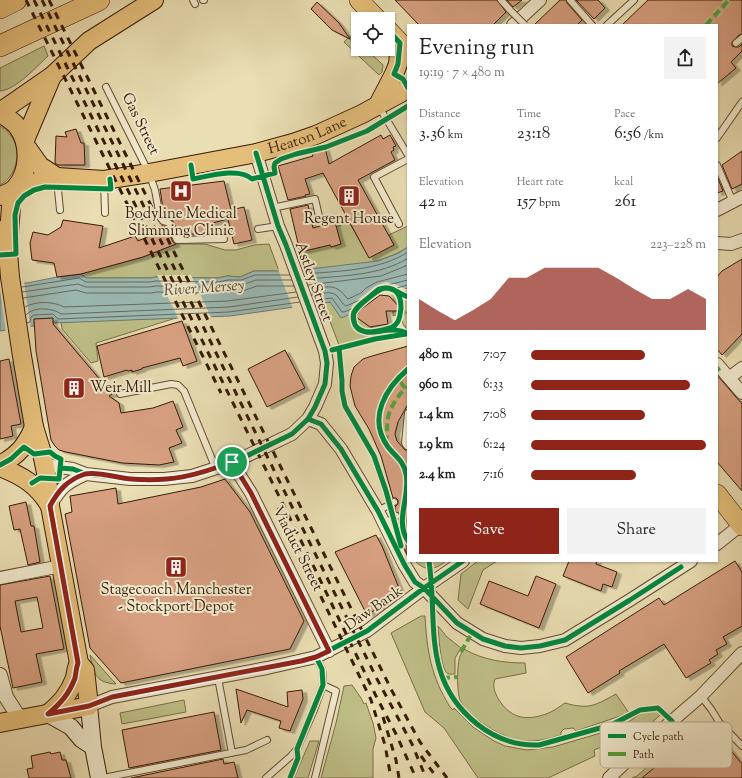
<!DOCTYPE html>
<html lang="en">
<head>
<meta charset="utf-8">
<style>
  :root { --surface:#fff; --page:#f2f2f2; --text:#222; --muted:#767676; --accent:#8f2418 }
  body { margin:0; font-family:"Sorts Mill Goudy",serif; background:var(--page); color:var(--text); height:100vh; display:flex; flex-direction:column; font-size:15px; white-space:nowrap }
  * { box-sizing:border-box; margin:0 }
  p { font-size:13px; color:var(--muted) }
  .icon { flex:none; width:22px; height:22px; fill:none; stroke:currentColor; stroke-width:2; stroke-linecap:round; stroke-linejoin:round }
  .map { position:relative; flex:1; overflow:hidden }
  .sheet { position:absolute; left:407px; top:24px; width:311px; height:538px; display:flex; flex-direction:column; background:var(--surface); border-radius:0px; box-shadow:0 1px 3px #0004 }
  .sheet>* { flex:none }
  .fabs { position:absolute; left:351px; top:12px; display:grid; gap:8px }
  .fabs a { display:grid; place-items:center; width:44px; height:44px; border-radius:0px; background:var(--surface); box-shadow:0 1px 3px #0004; font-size:20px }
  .pin { position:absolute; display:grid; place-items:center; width:34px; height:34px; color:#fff; margin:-17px; border:2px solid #fff; border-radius:50%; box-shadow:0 1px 4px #0007 }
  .round { display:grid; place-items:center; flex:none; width:42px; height:42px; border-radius:0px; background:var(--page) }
  .headline { display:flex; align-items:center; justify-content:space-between; height:68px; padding:0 12px }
  h1 { font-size:22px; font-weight:600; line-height:30px }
  .stats { display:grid; grid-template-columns:repeat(3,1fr); gap:6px; height:68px; padding:4px 12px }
  .stats div { display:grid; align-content:center }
  .stats b { font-size:17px; font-weight:600 }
  .stats small { font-size:11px; font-weight:400 }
  .stats p { font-size:11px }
  .chart { height:112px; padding:8px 12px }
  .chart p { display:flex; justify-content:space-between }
  .chart svg { width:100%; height:72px; margin-top:4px; fill:var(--accent); opacity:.7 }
  .cta { display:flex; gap:8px; margin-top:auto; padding:8px 12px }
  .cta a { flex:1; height:46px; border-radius:0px; background:var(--accent); color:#fff; font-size:16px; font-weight:600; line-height:46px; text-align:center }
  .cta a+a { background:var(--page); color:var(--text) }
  ul { padding:0 12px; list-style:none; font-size:13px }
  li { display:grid; grid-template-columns:64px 48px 1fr; align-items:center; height:30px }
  li i { height:10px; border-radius:5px; background:var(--accent) }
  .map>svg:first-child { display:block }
  .green { fill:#bfbf87; stroke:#7b6d46 }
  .water { fill:#9bbab5; stroke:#737a6f }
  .pier { fill:#eadeb3 }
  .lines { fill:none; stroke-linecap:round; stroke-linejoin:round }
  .shore { stroke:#696a5d; stroke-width:1 }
  .building { fill:#d7a081; stroke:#371b05; fill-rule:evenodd; filter:url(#shadow) }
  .pedestrian-tunnel { stroke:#c6b790; stroke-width:9; stroke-dasharray:9 4.5; stroke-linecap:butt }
  .service-casing { stroke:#644c30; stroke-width:8 }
  .minor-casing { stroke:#644c30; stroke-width:14 }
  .tertiary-casing { stroke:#644c30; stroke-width:16 }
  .secondary-casing { stroke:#371b05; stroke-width:18 }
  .primary-casing { stroke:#371b05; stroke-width:20 }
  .trunk-casing { stroke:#371b05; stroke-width:20 }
  .motorway-casing { stroke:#371b05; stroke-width:22 }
  .service { stroke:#f1eace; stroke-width:6 }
  .minor { stroke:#f1eace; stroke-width:12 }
  .tertiary { stroke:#f1eace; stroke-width:14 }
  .secondary { stroke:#f1eace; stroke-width:16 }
  .primary { stroke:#e5bf7a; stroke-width:18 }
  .trunk { stroke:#e5bf7a; stroke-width:19 }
  .motorway { stroke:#e5bf7a; stroke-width:21 }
  .rail { stroke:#371b05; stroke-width:3; stroke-dasharray:7 7; stroke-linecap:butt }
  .service-bridge-casing { stroke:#644c30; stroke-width:8; stroke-linecap:butt }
  .service-bridge { stroke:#f1eace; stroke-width:6 }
  .quiet { stroke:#53a13d; stroke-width:4; stroke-dasharray:8 4; stroke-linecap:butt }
  .cycleway-casing { stroke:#f1eace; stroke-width:8 }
  .cycleway { stroke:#00873e; stroke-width:5 }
  .route-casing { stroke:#fff; stroke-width:8 }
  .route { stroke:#8f2418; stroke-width:5 }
  .labels { text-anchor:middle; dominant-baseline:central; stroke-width:4; stroke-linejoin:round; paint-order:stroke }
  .street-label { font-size:15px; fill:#371b05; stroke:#f1eace }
  .poi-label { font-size:15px; fill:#371b05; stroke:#f1eace }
  .water-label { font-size:16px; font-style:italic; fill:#554b3a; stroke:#f1eace }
  .key { fill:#f1eace; stroke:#b9ac92; stroke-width:1 }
  .key-label { font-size:11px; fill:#371b05 }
</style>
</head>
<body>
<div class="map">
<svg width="742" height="778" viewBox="0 0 742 778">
  <defs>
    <filter id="shadow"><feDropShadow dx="4.5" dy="2.5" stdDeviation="0" flood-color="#0004"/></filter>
  </defs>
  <rect width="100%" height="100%" fill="#eadeb3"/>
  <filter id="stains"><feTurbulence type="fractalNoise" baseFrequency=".005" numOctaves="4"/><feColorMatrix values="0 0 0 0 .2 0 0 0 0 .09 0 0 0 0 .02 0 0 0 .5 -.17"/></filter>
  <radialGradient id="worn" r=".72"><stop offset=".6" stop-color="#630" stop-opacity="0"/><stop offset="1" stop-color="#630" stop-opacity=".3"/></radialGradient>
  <!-- green -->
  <path class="green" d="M349,37l5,1 4,3v8h8l17,16 -1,7 -3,3 -35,-33z
    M44,46l4,10c-11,10 -32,34 -48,35v-23z
    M0,126c6,4 12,9 15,17 5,15 0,34 -15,42z
    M349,222l14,25 45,-21v21c-29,19 -66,19 -100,23l-8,-18 30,-7 1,2 10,-3 -5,-17z
    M176,244h29l20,6h11l18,-5 15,-1 10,27h-25l-14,6 -13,-1 -9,2 -63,-1 -5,1h-64l-5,-4 62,-17z
    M408,288v43h-1l-2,-5h-1l-5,-12 -6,2v-9h-4l-18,18 4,11 -36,9 -16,-42 59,-7z
    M176,318l-80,25 2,18 -7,2 -29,-34 -1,-7z
    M415,561h31c-11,9 -20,11 -31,0z
    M478,561h19l-14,9 -15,39 -10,-9 3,-26z
    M421,616h4c2,36 6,60 25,91l3,3 1,-2 19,19 21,14 11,5 22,4 26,-3 58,-17 16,-7 14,-10 15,-2 4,4 -17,16 -49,19 1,6 -47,22h-70l-34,-50 -19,-16 -34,-79z
    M438,626l9,11 14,11 -6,10v16c-3,0 -7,1 -9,-2 -6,-8 -7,-36 -8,-46z
    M464,649c19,11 40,14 61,14l1,10 -31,6c-3,8 0,14 4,21 11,17 25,21 44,15 8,-2 16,-8 22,-12 24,7 31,2 51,-9l13,19 -53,18 -3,-3 -9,1 -3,3v3c-13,4 -25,7 -39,6 -18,-2 -55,-24 -62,-41 -3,-8 -3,-31 -1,-40 0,-4 3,-7 5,-11z
    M90,655l26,29c-21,-1 -23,-12 -26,-29z
    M352,685l9,13 3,6 2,-1 7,20 3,15 -3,11v29h-52l15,-55 8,-37z
    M184,700l2,12 -64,12 -2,-11z
    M678,739l10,1 -46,38h-10l5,-2z
    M310,741h9l-11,37h-14z"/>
  <!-- water -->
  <path class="water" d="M408,247v41l-26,8 -19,13 -22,9 -11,-16 -100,14 -177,7 -1,-5 -18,1v7l-34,5v-48h27l30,-6 24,-3 5,4h64l5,-1 63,1 9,-2 13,1 14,-6h39l85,-10 21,-8z"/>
  <!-- pier -->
  <path class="pier" d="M307,268l17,37 -31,4 -15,-40z
    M157,275h34l21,44 -33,1z
    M0,281h24l7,48 -25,4 -6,-43z
    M386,282l8,2 14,6 -20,6 -7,-1 -5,2 -15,12 -3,4 -10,4 2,-8 5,-7 20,-16z"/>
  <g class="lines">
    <!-- shore -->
    <path class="shore" d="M304,274c34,-3 75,-3 104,-22
      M306,279c32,-3 75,-3 102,-21
      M308,285l73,-9 27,-11
      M22,287l57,-9 7,4h64l6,-1 62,1 10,-2h13l14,-5h35
      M310,290c9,-2 21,-6 29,0 4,2 6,7 9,9l13,-6 5,-5 11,-6 31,-8
      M22,292l56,-8 8,3h64l6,-1 62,1 10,-2h14l14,-5h36
      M312,295c8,-1 20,-5 25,1 4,4 5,8 9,10l19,-8 4,-5 10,-6 29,-7
      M23,298l53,-8 10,3h65l6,-1 62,1 9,-2h15l14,-5h37
      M314,300l18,-2 10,14h2l24,-10 4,-5 9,-5 27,-7
      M25,307c10,-6 28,-6 39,0l164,-6 68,-9
      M26,315c7,-9 27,-7 35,-1l168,-7 69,-10
      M27,323l3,-1 1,-5 3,-2 19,-1 5,5 171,-7 71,-10"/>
  </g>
  <!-- building -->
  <path class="building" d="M395,0h102l9,12 -13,13h-74z
    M507,0h15l-9,7z
    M560,0h6l1,3 15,17 -5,5h-43z
    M576,0h22l7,8 -11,11z
    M648,0h94v34l-3,1 -7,7v4l3,1h4l3,-3v7l-11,11 5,6 -19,16v-59h-95z
    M317,2l22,21 11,16 -18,-9 -21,-21z
    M76,129l5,14h3l1,22h-27l-3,-2 1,-27 11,1 -2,-5z
    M381,135l2,4 7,-4 6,11 -3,1 1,3 -3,2 4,8 -37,20 36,65 -25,13 -46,-85 -18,6 5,15 -5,1 1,1 -18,4 -10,-34 35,-10 -2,-4 14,-4 4,16z
    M742,151v33l-10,5 -10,-24z
    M717,176l6,15 -6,2z
    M224,181l7,29 13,-3 8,33 -18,4 -6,-25 -23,6 1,8 -26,2 -8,-15 -8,-5 -4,-26z
    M308,205l5,23 22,-6 6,22 -10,3 -1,-2 -30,7 -10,-43z
    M63,220l40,6 -4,22 36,-12 3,5 25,-11v-4l3,1 7,15 3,2 -33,13 -62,17 -24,3 -3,-14 -22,-3 -2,-17 3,-11 15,3 13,-8z
    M742,259v75l-20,21 -5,-6v-72l5,-6z
    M380,295l9,1 14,15h-17l2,13 -18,3 -14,-10 4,-7z
    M53,318v6l59,70 -3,2 10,7 2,10 32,-5 20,-7 10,26 -7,3 6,13 -13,5 5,14 -15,3 -37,-2 -56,-11 -7,-2 -4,-4 -4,-6 -15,-89 -2,-32z
    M182,321l15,40 -14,5 -3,-8 -38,10v1l-10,3v-2l-4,1 -1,-1 -23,7 -7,-31z
    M408,346v58l-10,18 -3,12 2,7 8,9h3l-1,104 -7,-15 -3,-17 3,-6 -1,-3 -4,-1v-5l3,-3v-4l-2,-2h-3l-12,-42 -12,-27 -14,-23 -5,-20 1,-10 3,-9 9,-8 9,-3z
    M285,350l20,38 -38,19 -19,-38z
    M9,359l12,65 -10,2 2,10 -13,3v-78z
    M717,375l25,29v87l-25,-29z
    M225,479l25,33 54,109 -14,28 -169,34 -31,-35 -25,-134 7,-2 -2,-16 46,-8 2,16 83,-17z
    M26,502l5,24h3l6,36 -12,3 -8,-36 -6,1 -5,-24z
    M376,535l6,11 19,47 -34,22 -32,-63z
    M569,561h28l-1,3 21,8 -5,15 -9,-3 -2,7 -38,-15z
    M735,561l7,11v54l-19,11 4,7 -11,6 2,4 -9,6 2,3 -25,15 -22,-34 -45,27 1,2 -32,20 -22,-36 93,-59 5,7z
    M50,576l14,73 -28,5 6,28 -29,6 -13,-62v-41zM37,597l6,31 -22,4 -6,-31z
    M536,576l20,8 -17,44 -59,-24 9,-23 39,15z
    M236,689l52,18 -1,-15 15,-2 1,9 -13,32 -11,-3 2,-7 -34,-11 -6,13z
    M214,712l7,38 -92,18 -7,-38z
    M708,723l34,41v14h-100z
    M50,752l1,2 9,-2 2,8h4l5,18h-42l-2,-9 6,-1 -2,-12z
    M223,759l1,5 10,-2 4,16h-107z"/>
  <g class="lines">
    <!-- pedestrian-tunnel -->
    <path class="pedestrian-tunnel" d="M706,25l23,-25"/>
    <!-- service casing -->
    <g class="service-casing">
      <path id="service" d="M193,0l2,4
        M203,0h1
        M501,0l9,10
        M570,0l22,25
        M607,25l27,-25
        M736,43l6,-5
        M106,87l43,86 6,17 5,27 3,4 6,2 8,17 47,-1
        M379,107l29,48
        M717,138l25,-36
        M717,165l16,37
        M57,180l3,30
        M104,181l1,32
        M272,208l43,-9 4,17
        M399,224l-25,-47 34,-18
        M258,229l20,-3
        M120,394l51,-10 7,1 6,6 32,78
        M407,446l-2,-3 3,-30
        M378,511l16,-9
        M384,524l12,-8
        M218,678l14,75
        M701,696l10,13 8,13 23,24
        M103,778l143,-28 21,-10
        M266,778l25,-22 6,-7 17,-39 9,-25v-7l-1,-9 -6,-12
        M315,778l21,-87 -13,-6"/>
    </g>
    <!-- minor casing -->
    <g class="minor-casing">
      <path id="minor" d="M513,25l27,-25
        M717,210l25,-13
        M717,243l14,1 11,-4
        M717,364l25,29
        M729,378l13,-10
        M308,419l13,5 20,25 37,62 26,53 11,18 9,6 33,35 26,16 22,7 16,2 19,-2 25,-6 65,-40 61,-39
        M232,463l19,30 78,158
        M45,465l28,4 13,5 44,5h34l28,-3 40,-13 60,-29 16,-15 7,-12 10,-23 2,-21 -2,-12 -39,-106 -8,-19 -22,-73
        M50,506c11,-19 16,-23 36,-32
        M717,544l25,-20
        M0,578l61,-12
        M89,706l23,-9 155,-29 49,-11 51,-26 57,-43 39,-27
        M609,778l26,-25 66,-57 41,-43"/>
    </g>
    <!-- tertiary casing -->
    <g class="tertiary-casing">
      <path id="tertiary" d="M0,675l6,22 14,22"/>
    </g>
    <!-- secondary casing -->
    <g class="secondary-casing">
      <path id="secondary" d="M89,706l4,41 6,31
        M48,714l23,13 10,12 12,8"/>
    </g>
    <!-- primary casing -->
    <g class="primary-casing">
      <g id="primary">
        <path d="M378,105l16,-31 4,-10 2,-21"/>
        <path d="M0,112l52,-36 37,-35 65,-41"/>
        <path d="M0,113c6,4 13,8 17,13 13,17 13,44 -1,61 -4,5 -10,7 -16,9"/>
        <path d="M25,140l27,-64"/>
        <path d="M28,149l12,17 17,11"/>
        <path id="s1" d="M16,187l41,-10 47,3 45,-7 107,-20 37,-10 23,-8 46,-21 46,-25"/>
        <path d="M0,230l7,10 3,37 12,79 12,71 8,26 5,25 3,28 29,157 6,7 4,36 -89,17"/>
        <path d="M7,240l2,-5 3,-44"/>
        <path d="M0,465c18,-10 26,-19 34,-38"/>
        <path d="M0,467c22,9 37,17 50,39"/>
        <path d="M48,714c13,-11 21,-20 27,-36 1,-5 1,-10 4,-15"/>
      </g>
    </g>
    <!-- trunk casing -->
    <g class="trunk-casing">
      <path id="trunk" d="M359,0l18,19
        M388,30l20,21
        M717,494l25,32"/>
    </g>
    <!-- motorway casing -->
    <g class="motorway-casing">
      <path id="motorway" d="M0,8l16,-8
        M0,46l99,-46"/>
    </g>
    <!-- service -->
    <use href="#service" class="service"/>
    <!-- minor -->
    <use href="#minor" class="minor"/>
    <!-- tertiary -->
    <use href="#tertiary" class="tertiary"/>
    <!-- secondary -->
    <use href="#secondary" class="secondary"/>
    <!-- primary -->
    <use href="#primary" class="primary"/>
    <!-- trunk -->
    <use href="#trunk" class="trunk"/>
    <!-- motorway -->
    <use href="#motorway" class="motorway"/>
    <!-- rail -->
    <path class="rail" d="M26,0l195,393
      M34,0l278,563 65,135 19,36 20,44
      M42,0l335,679 35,65 14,34
      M49,0l343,691 28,51 27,36
      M278,508l93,192 14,45 6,33
      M383,717l13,43 3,18
      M421,756l16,22"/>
    <!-- service-bridge casing -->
    <g class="service-bridge-casing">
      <path id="service-bridge" d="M510,10l15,15"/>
    </g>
    <!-- service-bridge -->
    <use href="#service-bridge" class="service-bridge"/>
    <!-- quiet -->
    <path class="quiet" d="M706,25l23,-25
      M717,370l3,-2
      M385,443c4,-10 1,-16 3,-25 2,-12 10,-21 17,-30l-7,-9
      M461,652l11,-19
      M442,678l15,-1
      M677,736l13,2"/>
    <!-- cycleway casing -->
    <g class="cycleway-casing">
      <path id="cycleway" d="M388,30l12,13 -2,21 -4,10 9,5 5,9
        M191,165l2,14c16,-3 46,-12 59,0l23,-6 -1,-6 1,-4 6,-4 15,-5 30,-7 41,-16 41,-25
        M0,255l16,-1 -1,-39 3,-12 6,-7 10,-6 11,-3 66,2 -1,-10
        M408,297c-8,-3 -14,-9 -23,-9 -7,1 -28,18 -31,25 -1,4 0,9 1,12 3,4 7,6 11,7 7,1 17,-2 24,-4 9,-3 10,-11 11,-20 0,-9 -2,-19 -13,-20 -3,0 -6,0 -9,1 -4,3 -8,7 -12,10 -4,3 -10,7 -13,13 -2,6 0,15 6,18 13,7 31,-6 48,4
        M339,348l3,33v10l3,15 29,50 12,35 15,55
        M332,350l43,-11 31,-5
        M408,369c-22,19 -41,49 -20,78 7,9 16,14 18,27 5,21 -12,47 2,67
        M308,419l13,5 20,25 37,62 26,53 11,18 9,6 33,35 26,16 22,7 16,2 19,-2 25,-6 65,-40 51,-33
        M232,463l19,30 78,158
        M0,465l11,-6 13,-12 10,7 16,-2 5,4 6,3 -2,20 -19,-1 -8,5
        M60,468l13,1 13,5 44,5h34l28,-3 40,-13 60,-29 16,-15 7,-12 10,-23 2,-21 -2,-12 -39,-106 -8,-19 -22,-73
        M429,561c9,61 -8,118 48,163 19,15 38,22 62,21l72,-20 29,-15 18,-2 14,13
        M290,778l8,-20 -1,-9 26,-64 -1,-16 -6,-12 51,-26 57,-43 39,-27"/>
    </g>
    <!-- cycleway -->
    <use href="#cycleway" class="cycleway"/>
  </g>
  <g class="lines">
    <!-- route casing -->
    <g class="route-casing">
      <path id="route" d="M232,462l19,31 78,158 -13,6 -15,4 -189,36 -23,9 -41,8c13,-11 21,-20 27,-36 1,-5 1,-10 3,-15l-28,-157c8,-15 17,-26 35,-32 12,-3 33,4 46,5 40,3 64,-3 101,-17z"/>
    </g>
    <!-- route -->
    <use href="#route" class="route"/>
  </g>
  <!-- icons -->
  <defs>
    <g id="hospital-square" transform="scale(1.15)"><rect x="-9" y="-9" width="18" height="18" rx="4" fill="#8f2418" stroke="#f1eace"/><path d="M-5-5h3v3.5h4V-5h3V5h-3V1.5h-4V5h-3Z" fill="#fff"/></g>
    <g id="building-square" transform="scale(1.15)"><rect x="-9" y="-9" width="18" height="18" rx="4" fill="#8f2418" stroke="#f1eace"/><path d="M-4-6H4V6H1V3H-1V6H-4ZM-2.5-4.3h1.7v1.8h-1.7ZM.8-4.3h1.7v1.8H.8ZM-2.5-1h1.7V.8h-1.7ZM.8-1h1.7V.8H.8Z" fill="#fff"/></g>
  </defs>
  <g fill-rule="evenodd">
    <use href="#hospital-square" x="181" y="191"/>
    <use href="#building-square" x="349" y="196"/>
    <use href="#building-square" x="74" y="388"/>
    <use href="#building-square" x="176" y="567"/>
  </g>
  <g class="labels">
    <!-- street labels -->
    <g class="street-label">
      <text transform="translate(140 124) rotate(64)">Gas Street</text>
      <text stroke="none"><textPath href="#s1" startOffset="298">Heaton Lane</textPath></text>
      <text transform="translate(313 282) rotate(70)">Astley Street</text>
      <text transform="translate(297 549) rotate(63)">Viaduct Street</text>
      <text transform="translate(374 609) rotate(-35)">Daw Bank</text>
    </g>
    <!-- poi labels -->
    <g class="poi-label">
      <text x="181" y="214">Bodyline Medical<tspan x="181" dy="17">Slimming Clinic</tspan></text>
      <text x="349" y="219">Regent House</text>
      <text x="90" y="388" text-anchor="start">Weir Mill</text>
      <text x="176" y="590">Stagecoach Manchester<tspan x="176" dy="17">- Stockport Depot</tspan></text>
    </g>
    <!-- water labels -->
    <g class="water-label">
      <text transform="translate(204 289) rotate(-4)">River Mersey</text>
    </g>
  </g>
  <!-- legend -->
  <rect x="600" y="722" width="132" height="46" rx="6" class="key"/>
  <rect x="608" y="734" width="18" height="4" fill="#00873e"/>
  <rect x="608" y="752" width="18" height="4" fill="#53a13d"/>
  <g class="key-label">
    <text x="633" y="740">Cycle path</text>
    <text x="633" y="758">Path</text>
  </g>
  <rect width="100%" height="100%" filter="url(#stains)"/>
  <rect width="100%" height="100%" fill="url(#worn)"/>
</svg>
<div class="fabs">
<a><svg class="icon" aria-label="locate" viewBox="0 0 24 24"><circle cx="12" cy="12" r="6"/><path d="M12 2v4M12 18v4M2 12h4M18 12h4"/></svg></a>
</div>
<div class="pin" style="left:232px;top:462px;background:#1e9e55"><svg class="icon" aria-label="arrive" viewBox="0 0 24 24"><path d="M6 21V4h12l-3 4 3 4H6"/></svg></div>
<section class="sheet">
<div class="headline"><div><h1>Evening run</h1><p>19:19 · 7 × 480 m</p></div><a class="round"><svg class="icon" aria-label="share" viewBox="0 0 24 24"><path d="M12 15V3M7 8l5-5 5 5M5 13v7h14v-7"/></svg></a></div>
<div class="stats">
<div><p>Distance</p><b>3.36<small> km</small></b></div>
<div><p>Time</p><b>23:18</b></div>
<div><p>Pace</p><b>6:56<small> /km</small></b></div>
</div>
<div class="stats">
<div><p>Elevation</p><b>42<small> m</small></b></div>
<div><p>Heart rate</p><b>157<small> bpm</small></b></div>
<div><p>kcal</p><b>261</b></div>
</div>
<div class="chart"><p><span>Elevation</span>223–228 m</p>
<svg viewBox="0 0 160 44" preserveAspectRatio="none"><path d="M0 44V25L10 32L20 38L30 32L40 25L50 12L60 12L70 6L80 6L90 6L100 6L110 12L120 19L130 25L140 25L150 19L160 25V44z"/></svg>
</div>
<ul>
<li><b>480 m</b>7:07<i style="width:65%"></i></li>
<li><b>960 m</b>6:33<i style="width:91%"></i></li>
<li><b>1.4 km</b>7:08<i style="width:65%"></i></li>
<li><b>1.9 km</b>6:24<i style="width:100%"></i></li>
<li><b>2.4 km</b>7:16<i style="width:60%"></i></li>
</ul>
<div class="cta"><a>Save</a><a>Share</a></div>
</section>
</div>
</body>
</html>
